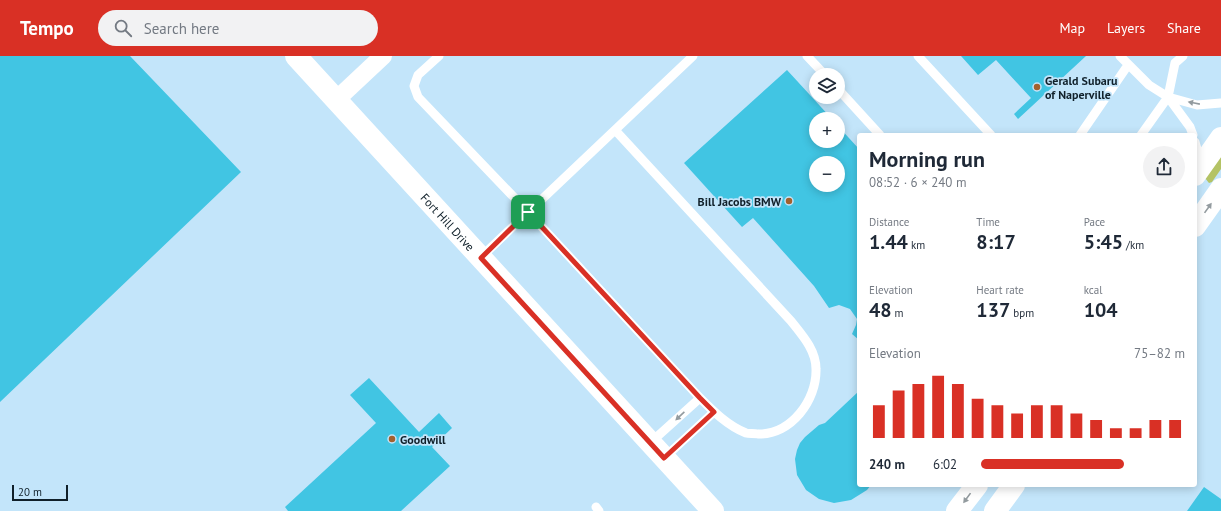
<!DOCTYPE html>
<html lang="en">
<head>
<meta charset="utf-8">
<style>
  :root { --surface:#fff; --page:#f2f2f3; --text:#1f2937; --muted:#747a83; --accent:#d93025 }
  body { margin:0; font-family:"PT Sans",sans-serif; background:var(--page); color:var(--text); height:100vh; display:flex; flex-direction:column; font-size:15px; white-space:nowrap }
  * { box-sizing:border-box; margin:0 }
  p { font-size:13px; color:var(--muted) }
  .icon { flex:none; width:22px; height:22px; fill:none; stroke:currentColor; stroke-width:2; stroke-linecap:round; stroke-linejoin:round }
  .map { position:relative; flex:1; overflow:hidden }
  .sheet { position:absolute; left:857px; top:77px; width:340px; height:354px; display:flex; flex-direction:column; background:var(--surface); border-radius:4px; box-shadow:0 2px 10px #0003 }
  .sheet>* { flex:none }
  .tools { position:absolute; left:809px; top:12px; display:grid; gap:8px }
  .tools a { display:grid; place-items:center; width:36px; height:36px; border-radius:50%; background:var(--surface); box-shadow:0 2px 10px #0003; font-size:20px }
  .scale { position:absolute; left:12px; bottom:10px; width:56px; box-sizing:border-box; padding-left:4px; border:2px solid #10202a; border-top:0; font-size:11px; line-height:14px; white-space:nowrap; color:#10202a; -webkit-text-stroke:3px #c3e5fa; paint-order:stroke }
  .pin { position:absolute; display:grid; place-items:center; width:34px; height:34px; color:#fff; margin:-17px; border-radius:8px; box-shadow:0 2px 6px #0006 }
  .round { display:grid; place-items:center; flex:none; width:42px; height:42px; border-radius:21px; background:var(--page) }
  .summary { display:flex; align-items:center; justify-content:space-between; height:68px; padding:0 12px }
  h1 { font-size:22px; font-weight:700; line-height:30px }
  .stats { display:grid; grid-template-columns:repeat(3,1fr); gap:6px; height:68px; padding:4px 12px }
  .stats div { display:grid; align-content:center }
  .stats b { font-size:20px; font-weight:700 }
  .stats small { font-size:11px; font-weight:400 }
  .stats p { font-size:11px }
  .chart { height:112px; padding:8px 12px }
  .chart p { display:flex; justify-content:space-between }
  .chart svg { width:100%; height:72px; margin-top:4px; stroke:var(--accent); stroke-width:6 }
  ul { padding:0 12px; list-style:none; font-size:13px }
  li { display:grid; grid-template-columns:64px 48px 1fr; align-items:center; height:30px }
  li i { height:10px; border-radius:5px; background:var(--accent) }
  header { display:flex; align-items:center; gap:24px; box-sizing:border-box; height:56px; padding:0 20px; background:var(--accent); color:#fff }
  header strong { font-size:19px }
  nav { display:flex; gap:22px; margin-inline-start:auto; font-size:14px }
  .search { width:280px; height:36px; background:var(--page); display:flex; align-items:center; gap:10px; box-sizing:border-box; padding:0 14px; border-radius:22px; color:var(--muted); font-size:15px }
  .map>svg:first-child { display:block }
  .green { fill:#b4c365 }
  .building { fill:#41c5e3; fill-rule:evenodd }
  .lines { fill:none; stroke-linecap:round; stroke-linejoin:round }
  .service { stroke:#fff; stroke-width:9 }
  .minor { stroke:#fff; stroke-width:18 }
  .tertiary { stroke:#fff; stroke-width:22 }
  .primary { stroke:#fff; stroke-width:22 }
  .oneway { fill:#939b9f }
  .route-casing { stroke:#fff; stroke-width:8 }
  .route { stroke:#d93025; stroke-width:5 }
  .poi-dot { fill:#a3612d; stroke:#c3e5fa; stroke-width:1.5 }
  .labels { text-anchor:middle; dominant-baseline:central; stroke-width:3.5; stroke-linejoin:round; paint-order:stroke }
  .poi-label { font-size:12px; font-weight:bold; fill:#10202a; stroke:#c3e5fa; text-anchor:start }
  .street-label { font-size:12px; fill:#10202a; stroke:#c3e5fa }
</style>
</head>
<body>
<header>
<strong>Tempo</strong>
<div class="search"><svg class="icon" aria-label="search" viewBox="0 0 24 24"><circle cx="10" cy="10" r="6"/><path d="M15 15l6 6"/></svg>Search here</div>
<nav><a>Map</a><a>Layers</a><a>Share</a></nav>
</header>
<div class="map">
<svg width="1221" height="455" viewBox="0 0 1221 455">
  <rect width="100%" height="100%" fill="#c3e5fa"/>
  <!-- green -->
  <path class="green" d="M1221,99v14l-9,13 -3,1 -4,-5z"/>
  <!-- building -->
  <path class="building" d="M0,0h130l111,116 -241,230z
    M961,0h125l-68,63 -4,-5 17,-16 -35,-38 -18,15z
    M787,14l45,49h-16v22h22v-15l21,23v191l-7,-6 4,-9 1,-6 -7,-10 -11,-4 -10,3 -15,-22 -61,-68 -11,9 -58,-64zM816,107h22v22h-22z
    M369,322l50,54 20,-19 13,15 -20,19 18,19 -49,45h-113l-3,-4 91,-84 -26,-28z
    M859,335v94h12l-4,5 -16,10 -17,3 -15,-4 -13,-9 -9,-15 -2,-16 2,-9 3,-7 5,-6 14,-12 6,-2z
    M1204,431l17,12v12h-34z"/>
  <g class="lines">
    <!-- service -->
    <path class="service" d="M439,0l-21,19 -4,11 4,11 110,115 172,186c13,13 28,28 46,35 3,1 8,0 12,1 33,1 59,-34 58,-65 0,-19 -14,-34 -25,-48l-176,-191
      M807,0l18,19
      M918,0l73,79
      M1120,0l29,29 19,12 29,8 24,-2
      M838,33l42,46
      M1168,41l22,30 3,8
      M1080,79l48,-70
      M1141,79l27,-38 7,-34 8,-7
      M1195,86l4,14 1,8
      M481,201l212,-201
      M650,387l50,-45
      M664,402l50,-46
      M596,451l3,4"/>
    <!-- minor -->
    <path class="minor" d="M336,44l47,-44"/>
    <!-- tertiary -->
    <path class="tertiary" id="s1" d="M296,0l417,455"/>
    <!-- primary -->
    <path class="primary" d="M1195,119l26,-37
      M1195,170l26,-37
      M957,455l20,-26
      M995,455l19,-26"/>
  </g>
  <!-- one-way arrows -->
  <defs><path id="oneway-solid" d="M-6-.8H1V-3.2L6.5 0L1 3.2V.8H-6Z"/></defs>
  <g class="oneway">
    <use href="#oneway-solid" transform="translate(1194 47) rotate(-169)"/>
    <use href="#oneway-solid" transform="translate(1208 152) rotate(-55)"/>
    <use href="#oneway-solid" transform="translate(680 360) rotate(137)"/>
    <use href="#oneway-solid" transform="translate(967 442) rotate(126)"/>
  </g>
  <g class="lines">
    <!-- route casing -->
    <g class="route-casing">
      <path id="route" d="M528,156l172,186 14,14 -50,46 -183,-200z"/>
    </g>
    <!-- route -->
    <use href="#route" class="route"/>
  </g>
  <!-- markers -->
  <g class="poi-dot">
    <circle cx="1037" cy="31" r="4"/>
    <circle cx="789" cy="145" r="4"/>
    <circle cx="392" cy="383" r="4"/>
  </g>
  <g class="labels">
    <!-- poi labels -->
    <g class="poi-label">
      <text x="1045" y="24">Gerald Subaru<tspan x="1045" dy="14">of Naperville</tspan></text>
      <text x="781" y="145" text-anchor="end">Bill Jacobs BMW</text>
      <text x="400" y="383">Goodwill</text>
    </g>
    <!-- street labels -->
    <g class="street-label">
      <text stroke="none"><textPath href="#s1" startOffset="225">Fort Hill Drive</textPath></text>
    </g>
  </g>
</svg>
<div class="tools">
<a><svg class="icon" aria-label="layers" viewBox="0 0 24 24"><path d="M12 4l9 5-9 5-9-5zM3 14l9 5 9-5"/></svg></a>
<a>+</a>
<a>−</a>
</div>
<div class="scale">20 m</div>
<div class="pin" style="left:528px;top:156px;background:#1e9e55"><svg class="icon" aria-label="arrive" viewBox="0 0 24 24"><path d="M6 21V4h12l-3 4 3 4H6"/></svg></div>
<section class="sheet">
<div class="summary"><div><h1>Morning run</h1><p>08:52 · 6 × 240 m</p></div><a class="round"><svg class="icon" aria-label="share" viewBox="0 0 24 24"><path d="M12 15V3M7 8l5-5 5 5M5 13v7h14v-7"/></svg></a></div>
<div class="stats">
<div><p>Distance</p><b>1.44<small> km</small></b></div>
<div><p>Time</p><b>8:17</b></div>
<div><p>Pace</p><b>5:45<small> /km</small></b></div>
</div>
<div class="stats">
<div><p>Elevation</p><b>48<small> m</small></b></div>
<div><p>Heart rate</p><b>137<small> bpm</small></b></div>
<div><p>kcal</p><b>104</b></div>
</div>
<div class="chart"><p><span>Elevation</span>75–82 m</p>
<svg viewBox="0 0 160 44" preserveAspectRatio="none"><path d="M5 44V24M15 44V15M25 44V11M35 44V6M45 44V11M55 44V20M65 44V24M75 44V29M85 44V24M95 44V24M105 44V29M115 44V33M125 44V38M135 44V38M145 44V33M155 44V33"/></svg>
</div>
<ul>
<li><b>240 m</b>6:02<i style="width:70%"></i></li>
</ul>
</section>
</div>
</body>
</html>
